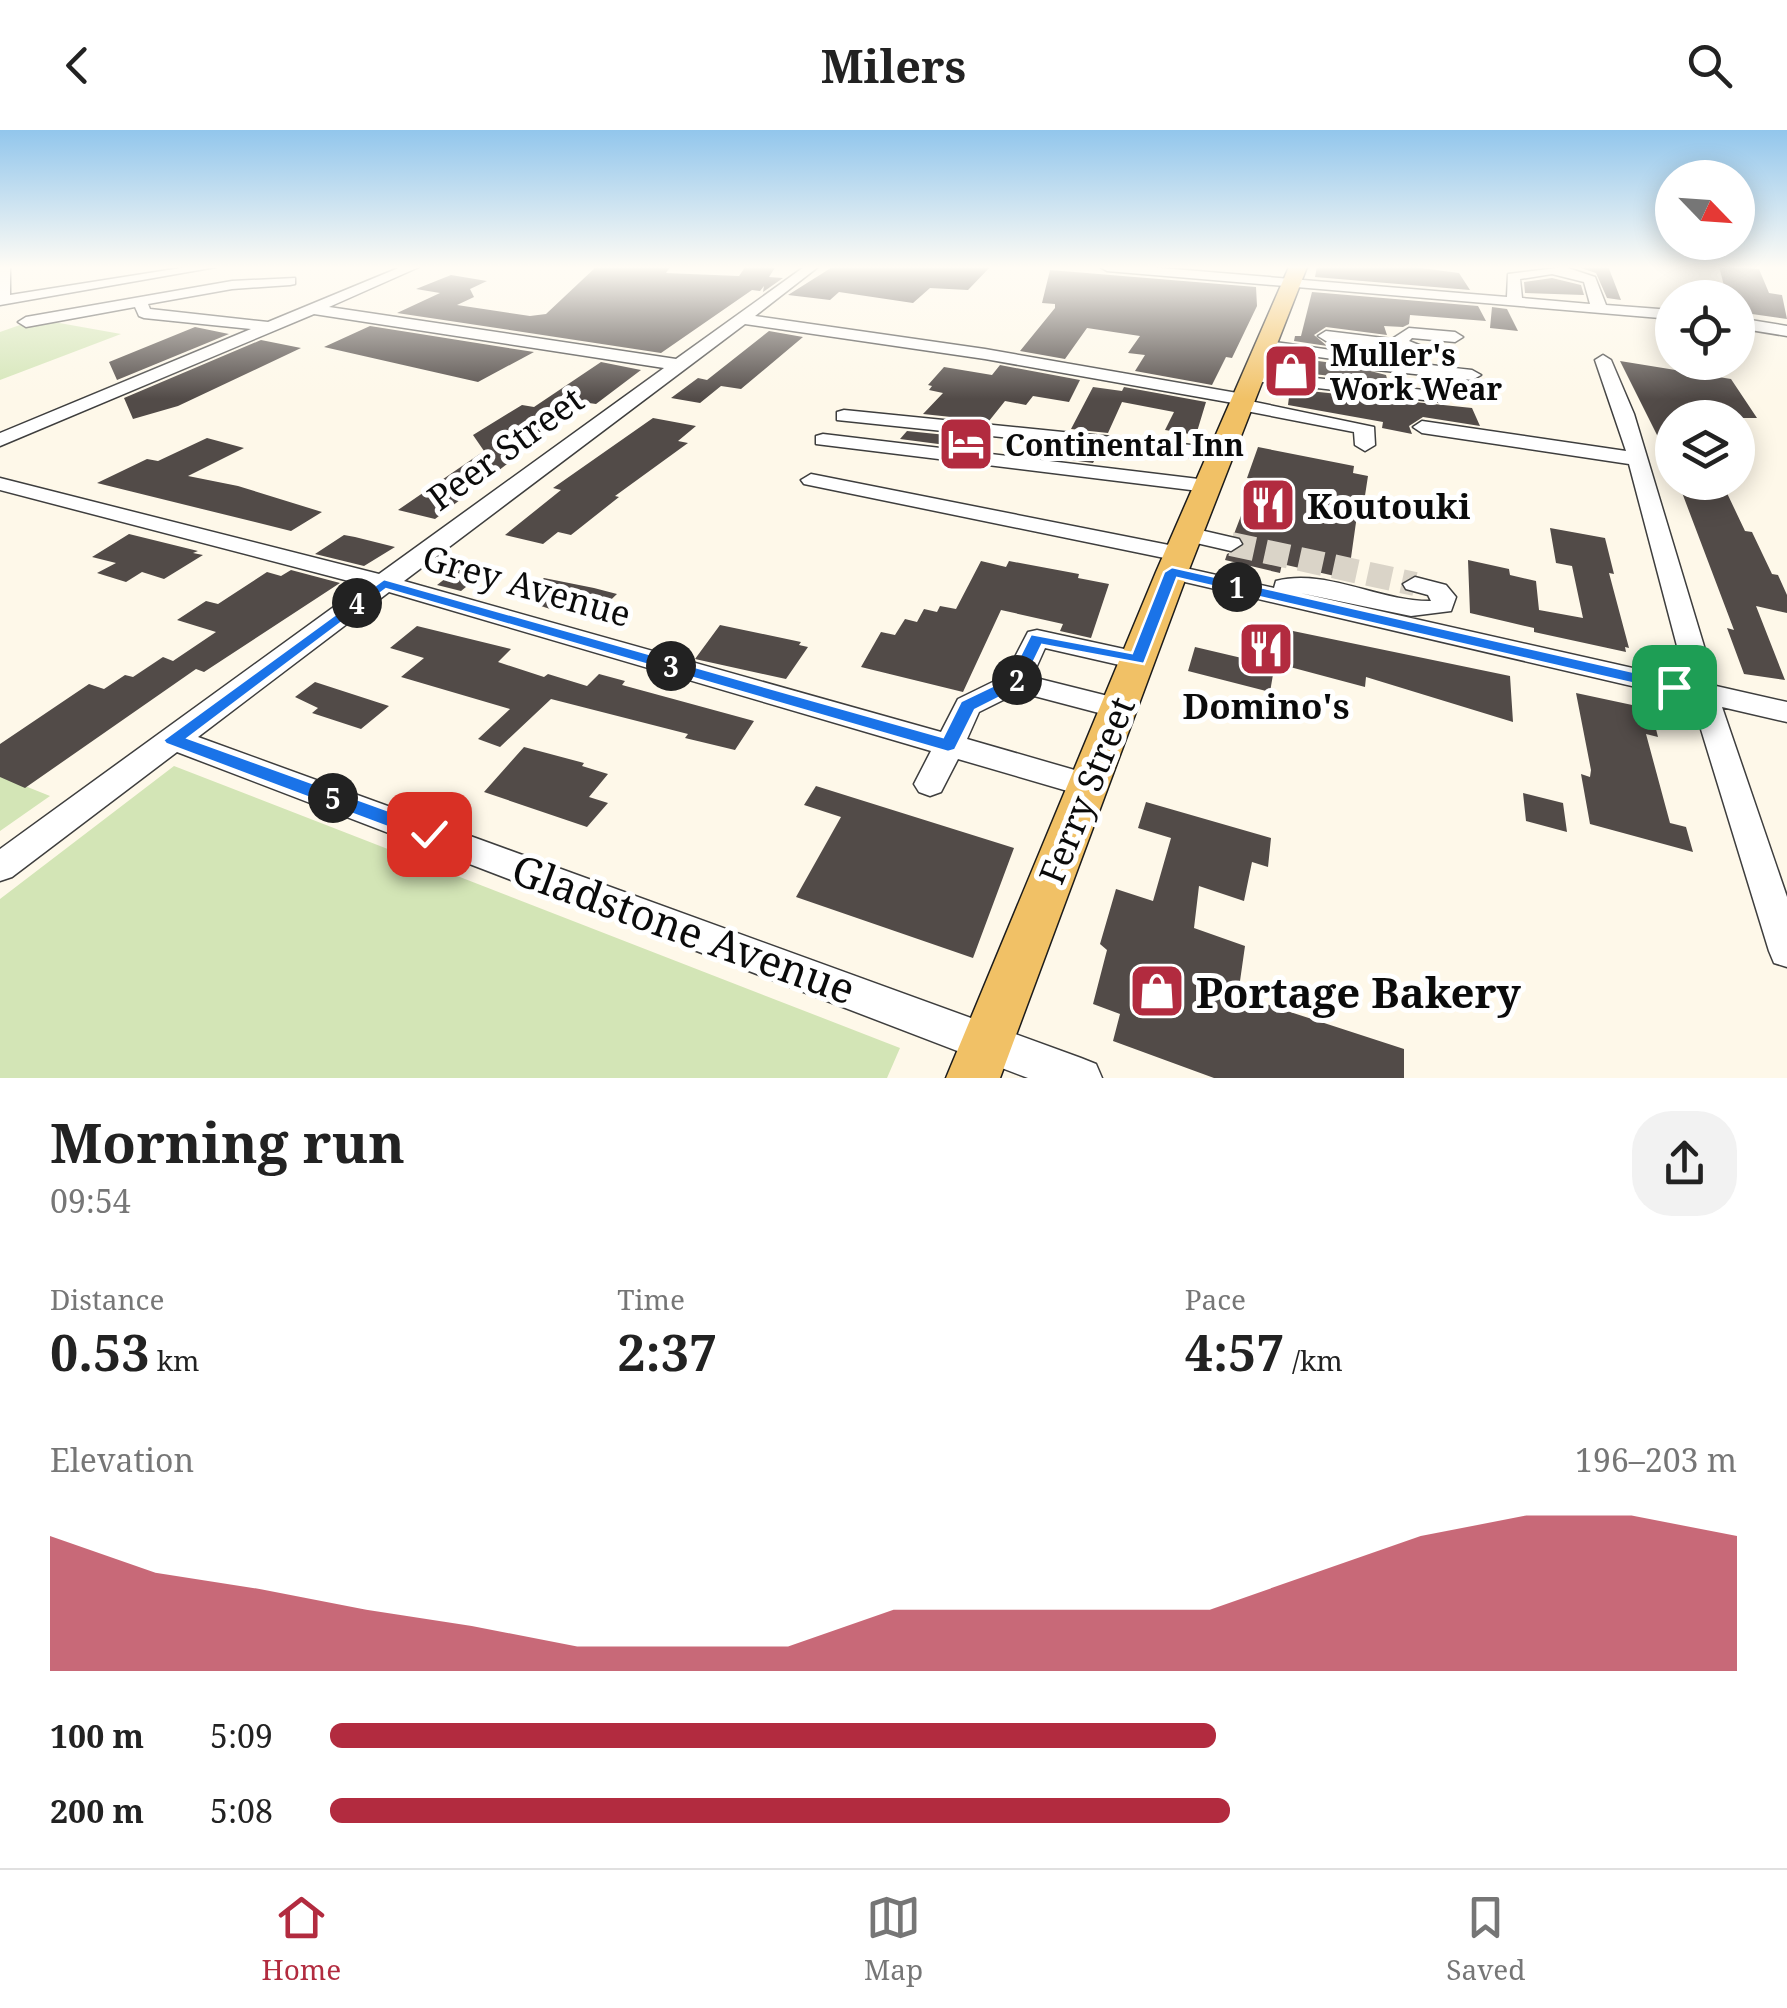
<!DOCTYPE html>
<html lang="en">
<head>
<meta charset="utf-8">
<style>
  :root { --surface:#fff; --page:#f2f2f2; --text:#222; --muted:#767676; --line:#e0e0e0; --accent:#b22b3f }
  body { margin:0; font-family:"Noto Serif",serif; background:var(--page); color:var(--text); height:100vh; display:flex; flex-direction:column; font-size:38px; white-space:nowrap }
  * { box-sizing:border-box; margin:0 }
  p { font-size:32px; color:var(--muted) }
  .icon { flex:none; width:55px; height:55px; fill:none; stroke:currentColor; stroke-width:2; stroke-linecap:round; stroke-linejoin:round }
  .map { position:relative; height:948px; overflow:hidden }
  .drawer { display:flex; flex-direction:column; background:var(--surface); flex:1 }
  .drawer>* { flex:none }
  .needle { width:65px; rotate:115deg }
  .controls { position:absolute; left:1655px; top:30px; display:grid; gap:20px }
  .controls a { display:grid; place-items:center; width:100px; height:100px; border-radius:50%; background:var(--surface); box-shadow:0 5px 25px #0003; font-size:50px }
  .pin { position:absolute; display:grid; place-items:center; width:85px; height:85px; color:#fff; margin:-42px; border-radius:20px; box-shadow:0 5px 15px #0006 }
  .km { position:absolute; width:50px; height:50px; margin:-25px; border-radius:50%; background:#222; color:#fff; font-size:28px; line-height:50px; text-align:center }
  .round { display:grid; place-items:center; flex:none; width:105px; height:105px; border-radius:40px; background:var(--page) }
  .head { display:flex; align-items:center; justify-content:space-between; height:170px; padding:0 50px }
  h1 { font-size:55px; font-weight:700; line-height:75px }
  .figures { display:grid; grid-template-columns:repeat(3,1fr); gap:15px; height:170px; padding:10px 50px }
  .figures div { display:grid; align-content:center }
  .figures b { font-size:50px; font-weight:700 }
  .figures small { font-size:28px; font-weight:400 }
  .figures p { font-size:28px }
  .chart { height:280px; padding:20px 50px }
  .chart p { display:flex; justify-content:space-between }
  .chart svg { width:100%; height:180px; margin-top:10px; fill:var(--accent); opacity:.7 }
  ul { padding:0 50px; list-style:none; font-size:32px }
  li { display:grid; grid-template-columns:160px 120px 1fr; align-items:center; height:75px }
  li i { height:25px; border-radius:12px; background:var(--accent) }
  header { display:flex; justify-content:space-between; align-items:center; height:130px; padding:0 50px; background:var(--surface); font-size:45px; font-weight:700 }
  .menu { display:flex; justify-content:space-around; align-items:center; height:140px; border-top:2px solid var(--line); background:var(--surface); font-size:28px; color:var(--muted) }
  .menu a { display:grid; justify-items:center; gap:5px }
  .menu .current { color:var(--accent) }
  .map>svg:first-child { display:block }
  .green { fill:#d3e5b6 }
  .building { fill:#524b48 }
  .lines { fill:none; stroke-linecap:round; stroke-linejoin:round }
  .minor-tunnel { stroke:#dad4c8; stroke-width:24; stroke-dasharray:24 11; stroke-linecap:butt }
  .minor-casing { stroke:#3e3e3e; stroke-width:3 }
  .major-casing { stroke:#1c1c1c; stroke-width:3 }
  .minor { fill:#fff; fill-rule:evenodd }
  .major { fill:#f1c166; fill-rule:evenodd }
  .route { fill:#1a73e8; stroke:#fff; stroke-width:2.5 }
  .labels { text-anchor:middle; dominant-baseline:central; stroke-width:10; stroke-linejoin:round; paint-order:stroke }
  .far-poi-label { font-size:30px; font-weight:bold; fill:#0b0b0b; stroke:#fff; text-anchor:start }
  .street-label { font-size:35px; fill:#0b0b0b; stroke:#fff }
  .poi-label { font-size:35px; font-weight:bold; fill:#0b0b0b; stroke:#fff; text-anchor:start }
  .near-street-label { font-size:42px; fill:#0b0b0b; stroke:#fff }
  .near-poi-label { font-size:42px; font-weight:bold; fill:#0b0b0b; stroke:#fff; text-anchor:start }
</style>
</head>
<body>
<header><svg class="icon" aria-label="back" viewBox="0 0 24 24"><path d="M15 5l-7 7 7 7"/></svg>Milers<svg class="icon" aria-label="search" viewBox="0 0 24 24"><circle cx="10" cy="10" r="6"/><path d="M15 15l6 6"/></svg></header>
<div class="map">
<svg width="1787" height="948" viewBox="0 0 1787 948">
  <rect width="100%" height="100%" fill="#fef8e9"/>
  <!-- green -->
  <path class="green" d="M37,189l84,15 -121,46v-48z
    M174,636l726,282 -13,30h-887v-179z
    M0,646l50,20 -50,35z"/>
  <!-- building -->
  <path class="building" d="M597,136h74l-5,7 73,3 7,-10h30l-7,11 14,1 -20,14 1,-6 -4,5 -8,-1 -91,63 -264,-40 43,-20 -24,-4 35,-14 36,6 -17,8 4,8 -17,8 73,11 16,-2z
    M834,136h157l-23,24 -38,-2 -17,15 -74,-11 -9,8 -42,-5z
    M1317,136h89l53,7 11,17 -155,-13z
    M1575,136h33l13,34 -14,-2 -11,-25z
    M1719,136l40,3 10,24 13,2 5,24 -49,-7v-14h-11z
    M1050,140l206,17 1,19 -25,52 -6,-1 -14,28 -77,-14 10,-16 -17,-2 12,-17 -53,-8 -22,31 -45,-8 35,-43v-4l-13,-1z
    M1552,148l29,7 3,10 -59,-2 -1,-11z
    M1312,162l166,14 8,15 -76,-6 -1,9 -6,3 -19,-1 3,9 -61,-8 -12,8 12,10 61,10 -93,-14 1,-5h6z
    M1492,177l15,2 11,22 -28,-3z
    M370,196l164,26 -56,30 -154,-35z
    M195,197l34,7 -112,46 -8,-18z
    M769,201l34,6 -62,52 -20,-3 -21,17 -29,-5 27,-20 9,2z
    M261,210l40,8 -123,58 -45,13 -9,-21z
    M1289,227l58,8 39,10 2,7 -103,-11z
    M1620,231l111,18 26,39h-85v47z
    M601,232l40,8 -45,34 -7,-1 -54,35 5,1 -105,80 -37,-9 86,-59 -11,-16 49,-30 12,2z
    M1000,235l80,15 -11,22 -36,-6 -7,9 -21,-4 -16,20 -66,-7 20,-21 -14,-3 3,-4 -4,-1 16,-18 48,8z
    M1093,257l29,4 2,-4 82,15 -10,33 -31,-5 9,-18 -52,-10 -14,31 -37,-4z
    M1290,259l182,19 8,18 -57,-9 -14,9 3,8 -30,-6 1,-6 -95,-17z
    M653,288l43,8 -18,15 10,2 -73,53 4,1 -48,38 -13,-3 -15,12 -38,-9 56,-45 -8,-2z
    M907,301l69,7 -7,10 -69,-9z
    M207,308l37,10 -56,28 50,10 84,26 -31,19 -194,-48 50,-24 11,2z
    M1061,317l38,4 -6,12 -38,-5z
    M1258,317l96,19 -1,7 15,3 -4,26 -5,-1 -11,78 -66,-15 -2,9 -55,-13 2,-6 19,-9 -4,-8 -8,-3 21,-55 -8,-1z
    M1678,352l48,9 19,40 7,1 20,42 6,1 9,20v18l-31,-7 29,74 -41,-6 -17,-46 7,2z
    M1550,398l55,10 9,36 -5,-1 20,75 -4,-1 1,5 -92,-20v-4l-64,-15 -2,-53 41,9 1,6 26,6 3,29 44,8 -11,-52 -16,-3z
    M129,404l69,17 -5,2 10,2 -39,24 -22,-7 -16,10 -29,-9 19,-10 -24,-6z
    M344,405l11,2 40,10 -31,19 -49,-12z
    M981,431l25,6 3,-6 70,13 -1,4 31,6 -18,54 -31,-7 3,-7 -62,-14 -38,82 -102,-25 20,-35 14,3 10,-16 12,3 7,-13 13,3 3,-6 16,3z
    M464,434l23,6 -26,21 -24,-6z
    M291,440l49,13 -136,89 -8,-3 -171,119 -25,-11v-33l89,-60 15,5 21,-14 8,2 30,-20 10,4 43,-29 -39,-12 29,-19 12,3 49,-32 14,4z
    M544,448l50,10 23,6 -22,21 -40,-11 -5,5 -30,-10z
    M1254,493l256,53 3,46 -147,-45 -1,10 -90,-24 -5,29 -82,-21 7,-24 51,12z
    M720,495l81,17 -2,3 9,2 -22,32 -91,-20z
    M417,496l94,23 -13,13 46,15 4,-3 39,12 12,-12 26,7 -3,4 132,36 -19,29 -50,-12 3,-4 -137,-35 -51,48 -22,-8 32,-30 -109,-32 23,-19 -34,-10z
    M315,552l74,24 -28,23 -49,-16 6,-5 -23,-11z
    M1576,563l75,16 7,28 -12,-3 24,89 16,4 7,25 -103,-28 -9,-50 9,3 1,-7z
    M524,617l60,16 -2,3 26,8 -19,23 19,6 -21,24 -103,-35z
    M816,656l198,62 -41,110 -177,-61 45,-80 -37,-12z
    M1523,663l40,10 4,29 -41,-11z
    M1146,672l125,36 -3,29 -16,-5 -8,39 -45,-15 -5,42 51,18 -7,49 166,54v29h-190l-101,-37 7,-27 -27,-10 14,-54 -7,-6 16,-55 37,12 18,-63 -33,-10z"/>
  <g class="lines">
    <!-- minor-tunnel -->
    <path class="minor-tunnel" d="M1231,414l184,40"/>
    <!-- minor casing -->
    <g class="minor-casing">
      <path id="minor" d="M0,137h10v28l177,-28h29l-216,38z
        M401,137h18l-90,40 347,52 128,-92h14l-63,49 230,33 258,45 6,1 1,6 124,26 1,18 -10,6 -10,-6 -1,-13 -113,-22 -6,-1 -2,-6 -248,-44 -240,-35 -341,257 537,151 17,-33 47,-23 23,-44 9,-2 110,24 3,6 -3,6 -10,3 -92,-21 -13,29 96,24 4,7 -4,7 -10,3 -99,-26 -40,20 -12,27 132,38 5,8 -5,8 -11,4 -130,-38 -17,33 -11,4 -11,-4 -5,-8 17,-33 -542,-159 -191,145 883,321 15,6 6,14h-74l-851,-326 -165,125 -12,4v-32l364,-264 -364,-95v-12l379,96 285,-206 -350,-54 -314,132v-13l251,-104 -107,-11 -5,-2 -4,-9 -109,20 -8,-5 8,-5 206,-36 63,-3v6l-5,1 -58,4 -84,15 2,5 118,13z
        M1100,137h49l358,30 1,-23 57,-7 30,10 11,28 66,5v9l-565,-48zM1552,144l32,8 6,22 -68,-6 -2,-19z
        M1738,188l49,8v10l-49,-8z
        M1409,198l46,4 8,5 -8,5 -43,-4 -3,3 15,6 -8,5 -90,-11 -8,-5 8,-5 66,8z
        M1265,211c70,8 137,22 207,29l9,5 -9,5 -105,-11 -19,-8 -89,-12v-6z
        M1603,225l8,5 23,54 82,272 71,16v20l-65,-15 65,190v70l-13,-4 -5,-12 -77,-251 -520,-121 -12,-7 12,-7 102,23 2,-7c50,-13 104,21 155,20l-3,-6 -22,-6 -3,-5 12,-7 31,8 10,12 -5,14 -40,5 -111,-23 386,87 -57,-216 -207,-31 -9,-6 9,-6 204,30 -31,-91z
        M1252,241l190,21 9,5 -9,5 -196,-22 -3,-4z
        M844,280l377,38 10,6 -10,6 -384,-40v-8z
        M823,304l384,46 10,6 -10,6 -391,-48v-8z
        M811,344l368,73 12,7 -12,7 -375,-77 -3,-4z
        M1187,397l52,12 3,5 -11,7 -52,-12 -3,-5z"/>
    </g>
    <!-- major casing -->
    <g class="major-casing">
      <path id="major" d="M1289,137h18l-119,305 -188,506h-54l210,-506z"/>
    </g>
    <!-- minor -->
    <use href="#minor" class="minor"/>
    <!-- major -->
    <use href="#major" class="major"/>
  </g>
  <!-- sky -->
  <linearGradient id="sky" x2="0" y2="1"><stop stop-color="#92c6ec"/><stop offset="0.51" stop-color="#fffcf5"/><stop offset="1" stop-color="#fffcf5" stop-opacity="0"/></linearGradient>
  <rect width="1787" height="269" fill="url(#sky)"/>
  <!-- route -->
  <path class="route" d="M1172,437l502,114 9,6 -9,6 -497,-115 -33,86 -102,-19 -20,41 -47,24 -20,40 -7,2 -562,-163 -198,149 249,90 3,6 -3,6h-15l-256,-96 -3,-4 221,-161 559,158 18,-36 48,-23 22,-44 101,19 32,-81z"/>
  <!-- icons -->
  <defs>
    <g id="shop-square" transform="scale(2.875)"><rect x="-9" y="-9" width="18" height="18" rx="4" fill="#b22b3f" stroke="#fff"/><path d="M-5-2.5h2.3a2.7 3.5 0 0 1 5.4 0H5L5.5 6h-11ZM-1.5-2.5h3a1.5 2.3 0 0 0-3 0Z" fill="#fff"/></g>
    <g id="hotel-square" transform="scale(2.875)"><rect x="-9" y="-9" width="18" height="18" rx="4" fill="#b22b3f" stroke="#fff"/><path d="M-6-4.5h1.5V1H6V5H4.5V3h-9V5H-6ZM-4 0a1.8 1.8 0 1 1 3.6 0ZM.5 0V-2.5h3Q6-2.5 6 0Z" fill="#fff"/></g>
    <g id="restaurant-square" transform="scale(2.875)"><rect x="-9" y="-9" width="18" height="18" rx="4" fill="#b22b3f" stroke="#fff"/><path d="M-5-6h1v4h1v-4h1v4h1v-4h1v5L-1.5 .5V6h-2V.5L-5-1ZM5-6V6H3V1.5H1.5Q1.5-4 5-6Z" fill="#fff"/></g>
  </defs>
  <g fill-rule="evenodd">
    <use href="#shop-square" x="1291" y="241"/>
    <use href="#hotel-square" x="966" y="314"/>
    <use href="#restaurant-square" x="1268" y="375"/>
    <use href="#restaurant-square" x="1266" y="519"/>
    <use href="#shop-square" x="1157" y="861"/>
  </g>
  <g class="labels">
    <!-- far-poi labels -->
    <g class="far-poi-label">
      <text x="1330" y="224">Muller's<tspan x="1330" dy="34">Work Wear</tspan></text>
      <text x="1005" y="314">Continental Inn</text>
    </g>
    <!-- street labels -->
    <g class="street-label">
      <text transform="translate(505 318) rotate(-36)">Peer Street</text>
      <text transform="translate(527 455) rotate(16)">Grey Avenue</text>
      <text transform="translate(1086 660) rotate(-68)">Ferry Street</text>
    </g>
    <!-- poi labels -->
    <g class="poi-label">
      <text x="1307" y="375">Koutouki</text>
      <text x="1266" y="575" text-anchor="middle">Domino's</text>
    </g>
    <!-- near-street labels -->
    <g class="near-street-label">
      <text transform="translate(684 798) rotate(20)">Gladstone Avenue</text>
    </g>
    <!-- near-poi labels -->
    <g class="near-poi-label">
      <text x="1196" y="861">Portage Bakery</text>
    </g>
  </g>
</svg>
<div class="controls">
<a><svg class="needle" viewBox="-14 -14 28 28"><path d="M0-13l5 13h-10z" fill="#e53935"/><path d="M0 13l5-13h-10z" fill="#767676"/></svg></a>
<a><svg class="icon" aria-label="locate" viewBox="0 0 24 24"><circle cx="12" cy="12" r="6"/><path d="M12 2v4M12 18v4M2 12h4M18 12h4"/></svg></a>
<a><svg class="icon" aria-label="layers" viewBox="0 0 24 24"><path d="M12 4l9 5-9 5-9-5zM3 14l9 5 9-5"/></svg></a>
</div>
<div class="pin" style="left:1674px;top:557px;background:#1e9e55"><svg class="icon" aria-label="arrive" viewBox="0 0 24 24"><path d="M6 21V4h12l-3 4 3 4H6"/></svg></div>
<div class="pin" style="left:429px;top:704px;background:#d93025"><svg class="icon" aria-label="check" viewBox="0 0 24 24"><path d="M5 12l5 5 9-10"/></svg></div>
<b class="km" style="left:1237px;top:457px">1</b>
<b class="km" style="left:1017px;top:550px">2</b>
<b class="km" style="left:671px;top:536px">3</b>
<b class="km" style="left:357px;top:473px">4</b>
<b class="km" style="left:333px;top:668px">5</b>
</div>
<section class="drawer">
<div class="head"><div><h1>Morning run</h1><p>09:54</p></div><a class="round"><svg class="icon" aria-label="share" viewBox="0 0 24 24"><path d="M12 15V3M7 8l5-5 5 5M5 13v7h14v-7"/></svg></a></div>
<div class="figures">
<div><p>Distance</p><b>0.53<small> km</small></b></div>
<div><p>Time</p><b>2:37</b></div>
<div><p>Pace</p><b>4:57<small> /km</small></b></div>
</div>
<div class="chart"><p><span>Elevation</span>196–203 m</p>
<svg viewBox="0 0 160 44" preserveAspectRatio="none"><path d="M0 44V11L10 20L20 24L30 29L40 33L50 38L60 38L70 38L80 29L90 29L100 29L110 29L120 20L130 11L140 6L150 6L160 11V44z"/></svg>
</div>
<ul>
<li><b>100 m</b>5:09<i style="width:63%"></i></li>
<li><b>200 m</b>5:08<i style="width:64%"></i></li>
</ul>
</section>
<nav class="menu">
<a class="current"><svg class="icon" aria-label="home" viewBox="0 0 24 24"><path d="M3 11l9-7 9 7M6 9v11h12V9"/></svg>Home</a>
<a><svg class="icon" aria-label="map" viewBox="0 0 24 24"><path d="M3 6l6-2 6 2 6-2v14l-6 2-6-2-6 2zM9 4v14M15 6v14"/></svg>Map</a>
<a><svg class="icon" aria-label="saved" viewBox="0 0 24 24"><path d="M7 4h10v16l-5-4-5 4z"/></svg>Saved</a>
</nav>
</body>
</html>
